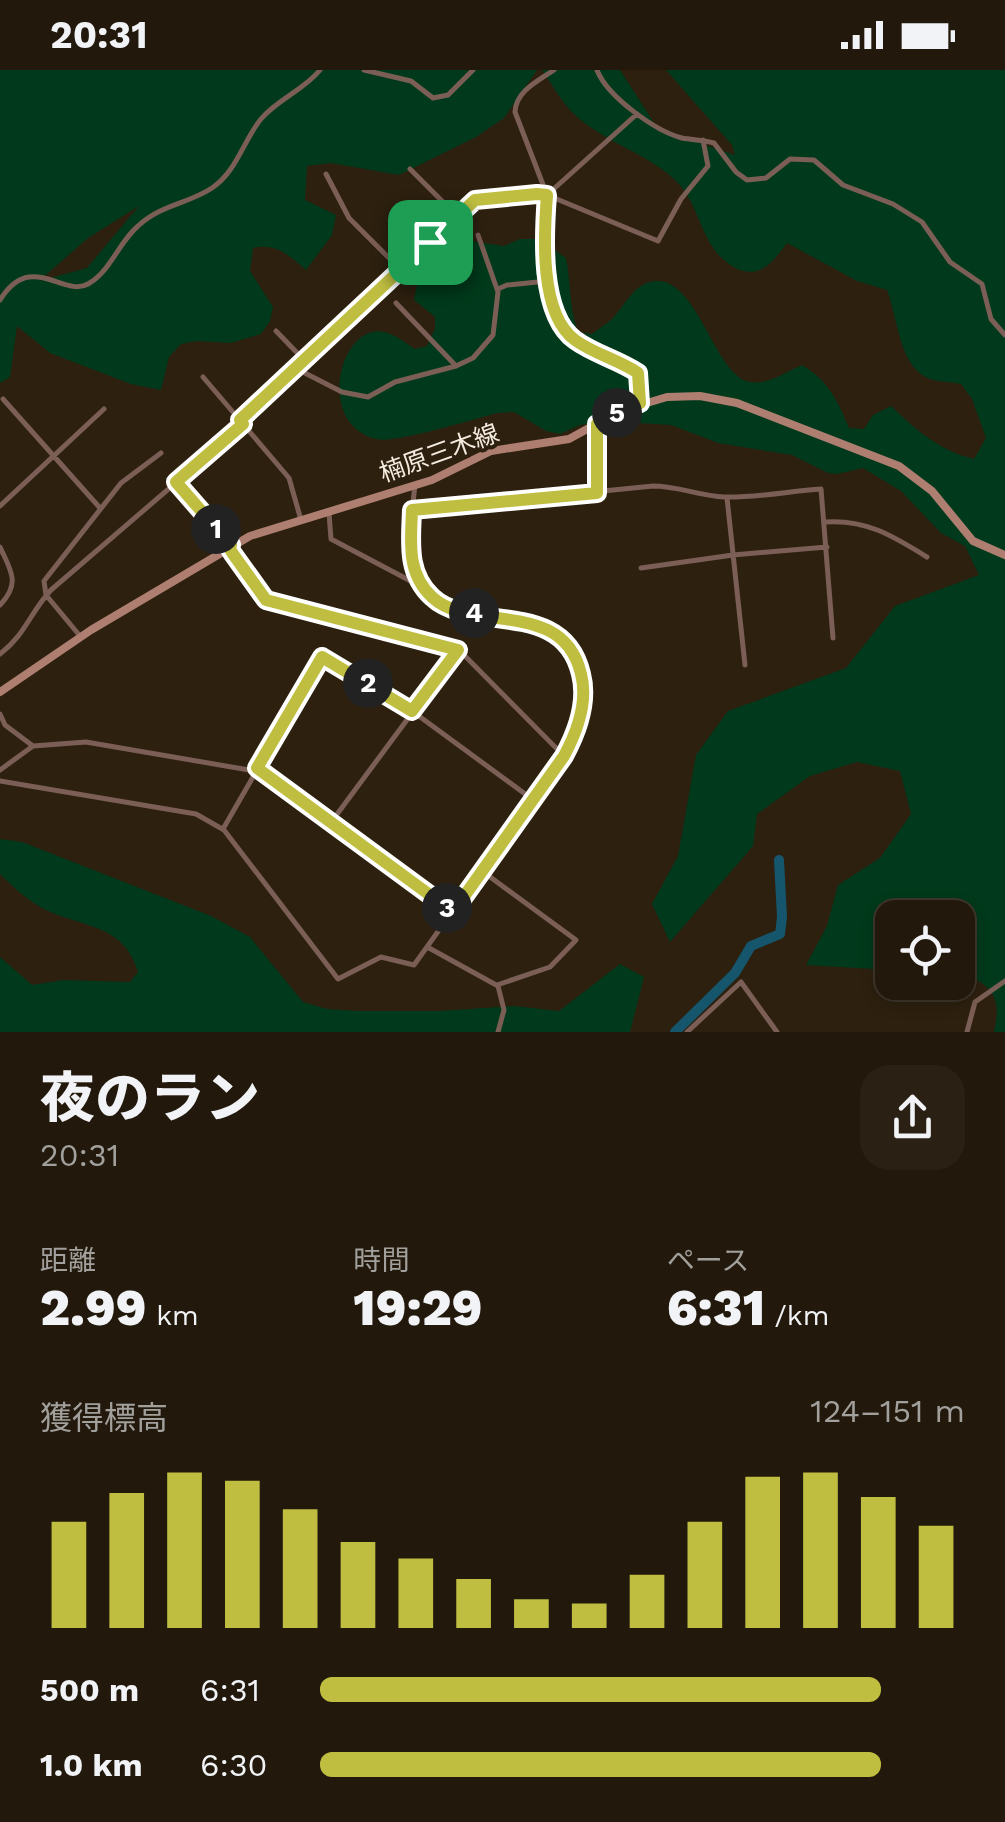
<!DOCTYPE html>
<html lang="ja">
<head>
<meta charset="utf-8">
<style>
  :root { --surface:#22180b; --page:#2a2114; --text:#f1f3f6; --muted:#a2a09d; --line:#3f372c; --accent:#bfbe41 }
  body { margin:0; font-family:"Work Sans","Noto Sans JP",sans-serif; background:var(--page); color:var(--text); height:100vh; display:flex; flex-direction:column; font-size:38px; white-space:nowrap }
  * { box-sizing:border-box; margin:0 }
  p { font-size:32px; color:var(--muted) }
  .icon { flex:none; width:55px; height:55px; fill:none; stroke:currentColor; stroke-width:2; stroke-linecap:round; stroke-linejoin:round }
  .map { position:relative; height:962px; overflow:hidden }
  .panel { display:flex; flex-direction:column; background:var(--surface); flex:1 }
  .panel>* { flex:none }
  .controls { position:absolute; left:875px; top:830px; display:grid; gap:20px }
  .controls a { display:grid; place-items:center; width:100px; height:100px; border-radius:20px; background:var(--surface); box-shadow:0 5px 15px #0003,0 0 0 2px var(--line); font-size:50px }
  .pin { position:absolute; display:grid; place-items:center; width:85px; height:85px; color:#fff; margin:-42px; border-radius:20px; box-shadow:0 5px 15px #0006 }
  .km { position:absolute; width:50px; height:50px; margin:-25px; border-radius:50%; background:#222; color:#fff; font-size:28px; line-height:50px; text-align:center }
  .round { display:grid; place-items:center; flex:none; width:105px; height:105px; border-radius:30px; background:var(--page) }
  .headline { display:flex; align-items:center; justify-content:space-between; height:170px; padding:0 40px }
  h1 { font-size:55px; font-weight:800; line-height:75px }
  .stats { display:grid; grid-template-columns:repeat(3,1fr); gap:15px; height:170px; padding:10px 40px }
  .stats div { display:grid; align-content:center }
  .stats b { font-size:50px; font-weight:800 }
  .stats small { font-size:28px; font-weight:400 }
  .stats p { font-size:28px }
  .chart { height:280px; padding:20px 40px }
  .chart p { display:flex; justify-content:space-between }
  .chart svg { width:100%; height:180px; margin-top:10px; stroke:var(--accent); stroke-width:6 }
  ul { padding:0 40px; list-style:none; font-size:32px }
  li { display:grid; grid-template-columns:160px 120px 1fr; align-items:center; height:75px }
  li i { height:25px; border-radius:12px; background:var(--accent) }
  .status { display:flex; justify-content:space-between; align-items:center; height:70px; padding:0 50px; background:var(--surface); direction:ltr }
  .status svg { height:28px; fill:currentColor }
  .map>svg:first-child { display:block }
  .green { fill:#00391b; fill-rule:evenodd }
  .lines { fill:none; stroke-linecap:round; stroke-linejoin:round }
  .river { stroke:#15566d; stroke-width:10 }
  .minor { stroke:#7b5e55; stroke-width:5 }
  .secondary { stroke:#ae7f71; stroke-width:8 }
  .route-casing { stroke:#fff; stroke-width:20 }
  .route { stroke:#bfbe41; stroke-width:12 }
  .labels { text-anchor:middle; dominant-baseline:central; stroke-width:8; stroke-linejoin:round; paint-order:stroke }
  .street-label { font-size:25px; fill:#f4ebe0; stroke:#2d200f }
</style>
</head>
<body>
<div class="status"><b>20:31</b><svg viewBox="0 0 49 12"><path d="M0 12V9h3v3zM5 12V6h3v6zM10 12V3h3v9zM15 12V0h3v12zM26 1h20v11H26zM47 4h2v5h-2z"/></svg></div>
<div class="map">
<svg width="1005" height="962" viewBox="0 0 1005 962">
  <rect width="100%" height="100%" fill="#2d200f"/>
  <!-- green -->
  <path class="green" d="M0,0h537l-33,48 -28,19 -77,38 -68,-12 -24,3 -2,34 31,15 -4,20 -26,35c-17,-15 -30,-27 -53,-22l-3,23 23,36 -3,14 -9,13 -30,9 -34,-2 -16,3 -12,13 -8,33 -30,-6 -81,-31 -33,-27 -7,51 -10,6zM139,136l-52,62 -48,13 49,-43z
    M542,0h78l38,59 77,26 -3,-10 -66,-75h339v962h-11c9,-40 -4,-45 -36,-63v-51h-66v52l-86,-5 21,-39 11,-41 42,-27 31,-44 -11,-43 -43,-9 -47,14 -53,38 -4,32 -83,96 -18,-38 26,-48 18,-101 32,-44 118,-43 49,-62 84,-31 -14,-29 -24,-13 -40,-42 -38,-23 -26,6 -9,-1 -36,-18 -74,-12 -47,-18 -64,-4 -27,4 -20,9 -14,-3 -32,-19 -17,1c-22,6 -104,31 -121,26 -63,-16 -35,-122 12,-106 9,3 19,11 27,16l12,-3 8,-17v-12l-21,-17 7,-37 21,-19 17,-5 45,7 16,-7h19l27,19c5,25 3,50 12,74l14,2c6,-5 13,-9 19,-14 12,-12 21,-33 39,-38 47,-12 63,94 100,100 18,3 36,-10 52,-17 26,15 36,36 47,63l15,1 9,-14 18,-9c25,24 49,45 83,53l12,-21 -14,-39 -11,-15c-10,-2 -22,-2 -31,-5 -31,-11 -32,-61 -43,-89l-30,-9 -70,-38c-14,19 -29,39 -55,23 -32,-20 -31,-59 -54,-83 -29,-30 -74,-40 -104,-69 -12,-11 -22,-30 -32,-44z
    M0,769l22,3 189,74 39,21 53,65 24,7 30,2h82l75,-5 45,5 61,-47 24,13 -14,55h-630v-75l32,28 31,-5 67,2 8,-10c-15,-52 -61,-43 -101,-67 -13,-8 -26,-20 -37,-31z"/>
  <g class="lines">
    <!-- river -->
    <path class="river" d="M675,962l60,-59 16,-27 29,-12 2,-17 -3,-57"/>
    <!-- minor -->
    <path class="minor" d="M364,0l47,11 22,17 15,-3 25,-25
      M554,0c-16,11 -38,21 -39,42l32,83v78l15,51 18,19 40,17 18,13 2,30
      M597,0c10,26 58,61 85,68 11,2 21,2 32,5l22,29 11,8 19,-2 24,-19 24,1 29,25 50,19 29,18 28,40 32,22 9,35 14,16
      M410,99l48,48
      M326,104l23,44 51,51
      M547,125l90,-81
      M498,219l9,-4 41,-4
      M0,230c31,-50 63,-2 88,-16 23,-13 30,-41 50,-58 24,-22 50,-22 74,-38 25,-17 31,-47 49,-69 17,-20 43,-29 59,-49
      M396,233l60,63
      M276,261l29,30
      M297,299l45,23 26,5 27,-15 61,-16 17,-8 20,-23 5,-43 -20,-57
      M203,307l86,101 12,42
      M3,329l97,109
      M240,350l35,-29 200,-191 72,-5 111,46 23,-42 27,-33 -5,-26
      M176,412l55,63
      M597,423v-69
      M727,428l18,167
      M0,436l104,-97
      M412,440l241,-24c25,0 47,10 71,11 32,1 66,-6 97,-8l12,149
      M329,443l2,26 91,48
      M825,452c41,-3 68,14 102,35
      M0,477c11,24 21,36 0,58
      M230,479l36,51 195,52 103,104
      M641,498l92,-13 94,-8
      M80,566l-34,-41 -2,-14 77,-98 40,-30
      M0,584c26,-20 29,-40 51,-64l192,-165
      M0,644l5,11 28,21
      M258,699l195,143
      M0,700l33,-24 53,-4 169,29
      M0,711l196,33 28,16 114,149 43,-22 33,8 150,-209c33,-62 25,-121 -52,-137 -25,-5 -62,-3 -81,-23 -29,-29 -20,-74 -16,-111
      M332,751l126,-170
      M223,759l99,-172 90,54 120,88
      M482,801l94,69 -26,27 -53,18
      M429,878l69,38 6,24 -6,22
      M687,962l54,-50 36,50
      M967,962l8,-30 30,-21"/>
    <!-- secondary -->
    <path class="secondary" d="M0,622l91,-62 159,-94 182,-56 59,-29 78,-12 51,-28 47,-14 33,-1 37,7 162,63 33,25 41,50 32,14"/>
  </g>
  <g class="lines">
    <!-- route casing -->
    <g class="route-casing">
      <path id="route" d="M537,124l10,1c-3,39 -8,119 28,145 19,14 44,20 63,33l2,30 -43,21v69l-185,17c-1,31 -6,63 20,87 39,37 131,0 149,77 7,27 -4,58 -17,82l-111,156 -196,-144 65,-111 90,54 46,-61 -192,-50 -33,-46 -5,-8 3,-1 -55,-63 67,-58 -3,-4 235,-220z"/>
    </g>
    <!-- route -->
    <use href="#route" class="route"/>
  </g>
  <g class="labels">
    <!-- street labels -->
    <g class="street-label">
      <text transform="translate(439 383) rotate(-20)">楠原三木線</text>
    </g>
  </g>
</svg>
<div class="controls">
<a><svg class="icon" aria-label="locate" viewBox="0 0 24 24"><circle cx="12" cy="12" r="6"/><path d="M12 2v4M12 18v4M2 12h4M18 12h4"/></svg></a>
</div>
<div class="pin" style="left:430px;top:172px;background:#1e9e55"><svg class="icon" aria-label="arrive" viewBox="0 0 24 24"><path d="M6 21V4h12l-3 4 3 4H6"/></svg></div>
<b class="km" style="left:216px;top:459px">1</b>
<b class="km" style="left:368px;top:613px">2</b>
<b class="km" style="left:447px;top:838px">3</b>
<b class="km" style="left:474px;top:543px">4</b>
<b class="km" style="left:617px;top:343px">5</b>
</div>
<section class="panel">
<div class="headline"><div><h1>夜のラン</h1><p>20:31</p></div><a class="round"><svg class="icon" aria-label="share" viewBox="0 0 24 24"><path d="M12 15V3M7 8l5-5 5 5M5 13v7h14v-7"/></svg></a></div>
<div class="stats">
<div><p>距離</p><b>2.99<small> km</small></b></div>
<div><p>時間</p><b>19:29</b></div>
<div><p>ペース</p><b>6:31<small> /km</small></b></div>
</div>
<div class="chart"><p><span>獲得標高</span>124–151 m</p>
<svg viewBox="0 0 160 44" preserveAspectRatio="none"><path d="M5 44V18M15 44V11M25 44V6M35 44V8M45 44V15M55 44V23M65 44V27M75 44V32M85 44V37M95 44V38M105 44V31M115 44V18M125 44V7M135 44V6M145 44V12M155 44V19"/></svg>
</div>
<ul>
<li><b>500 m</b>6:31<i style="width:87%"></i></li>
<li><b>1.0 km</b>6:30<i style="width:87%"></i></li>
</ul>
</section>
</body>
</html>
